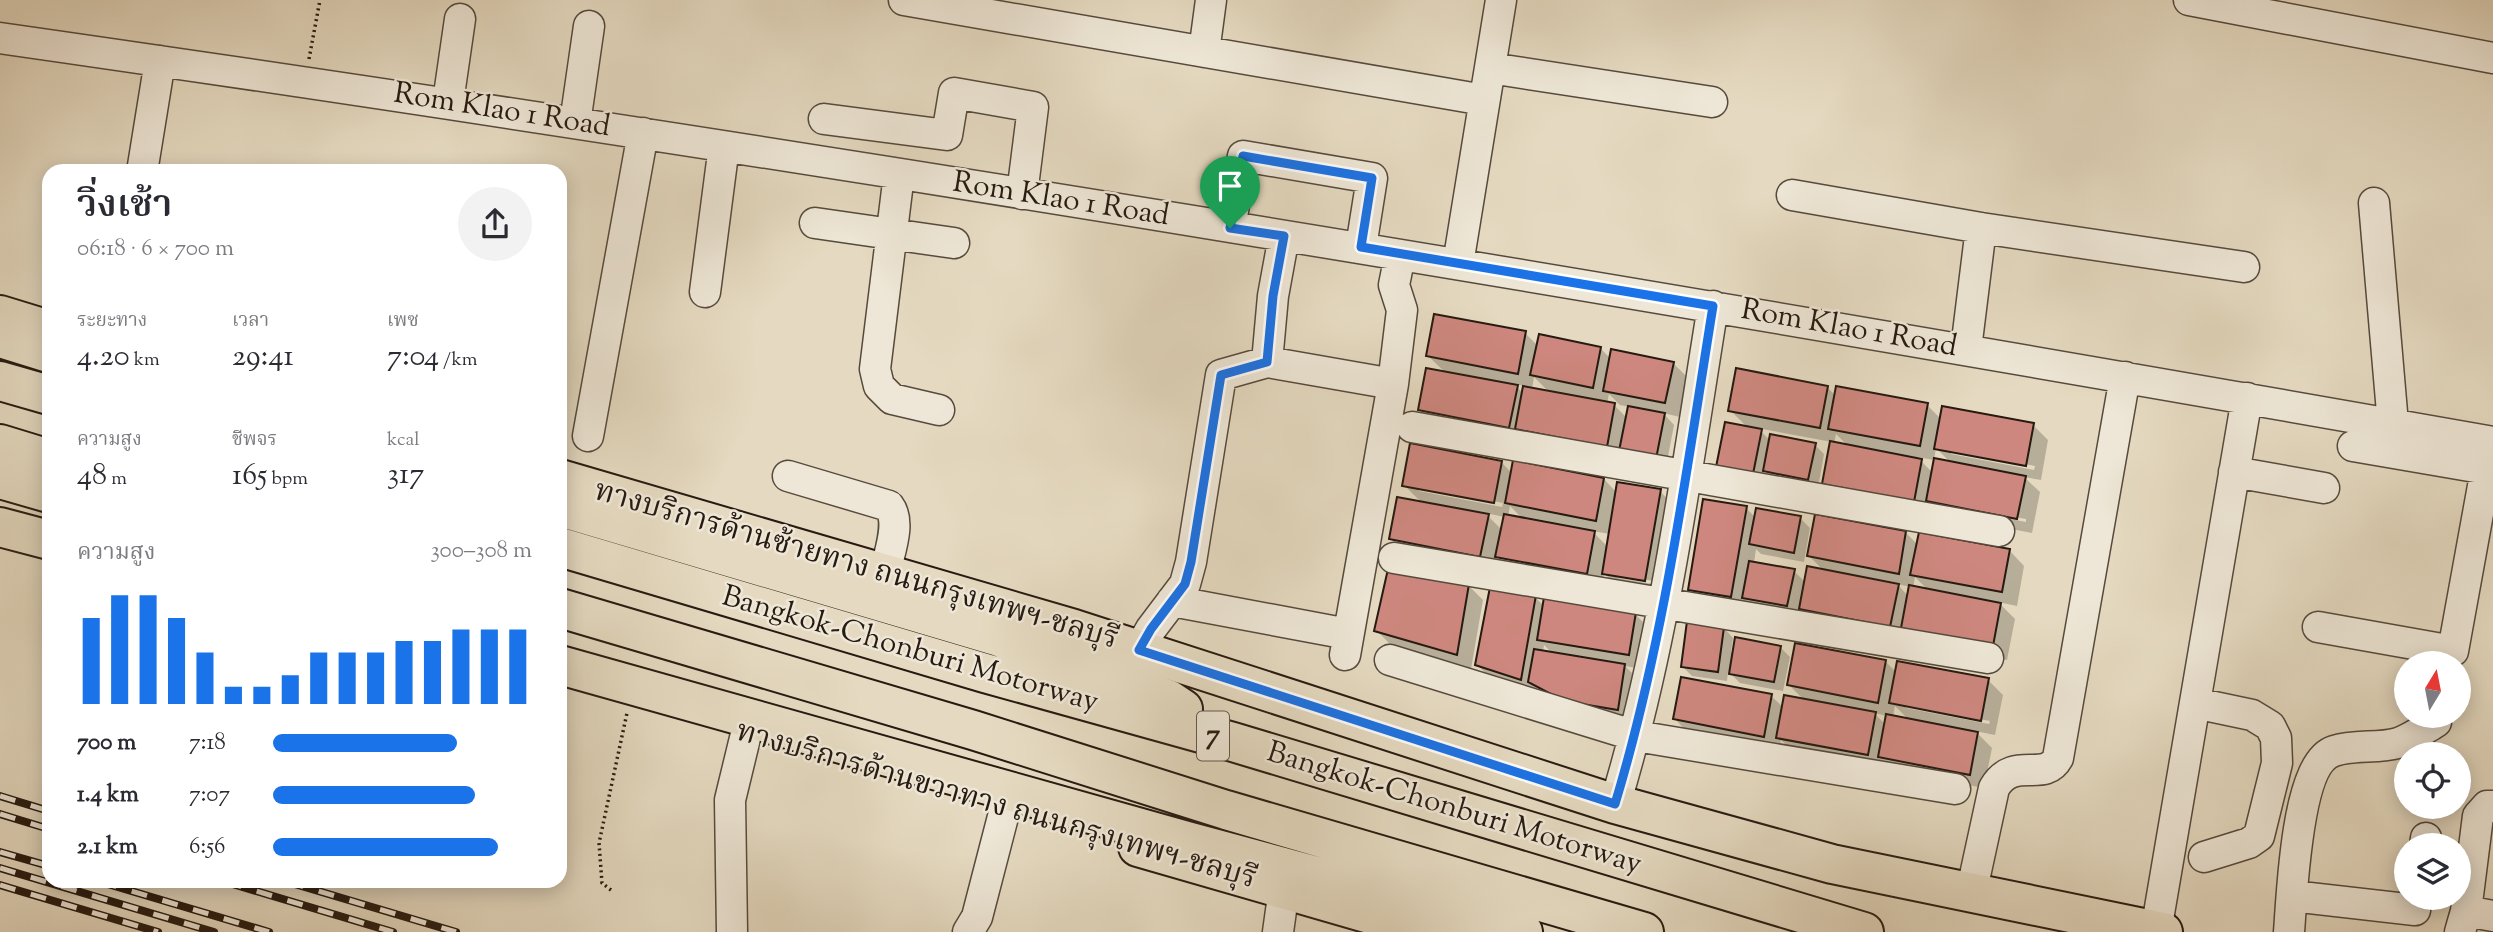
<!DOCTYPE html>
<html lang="th">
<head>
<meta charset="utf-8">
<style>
  :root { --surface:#fff; --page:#f2f2f3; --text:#2b2b33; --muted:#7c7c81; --accent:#1a73e8 }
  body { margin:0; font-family:"Sorts Mill Goudy","Noto Serif Thai",serif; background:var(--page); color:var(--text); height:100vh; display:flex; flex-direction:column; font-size:26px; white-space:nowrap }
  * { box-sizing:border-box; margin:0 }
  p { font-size:23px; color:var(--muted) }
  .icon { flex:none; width:38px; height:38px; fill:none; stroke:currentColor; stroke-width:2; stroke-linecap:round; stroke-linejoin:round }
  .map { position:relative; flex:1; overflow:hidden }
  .sheet { position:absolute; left:42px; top:164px; width:525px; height:724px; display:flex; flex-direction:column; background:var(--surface); border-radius:21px; box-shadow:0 4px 18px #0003 }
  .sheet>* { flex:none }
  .needle { width:46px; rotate:10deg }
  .controls { position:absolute; left:2394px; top:651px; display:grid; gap:14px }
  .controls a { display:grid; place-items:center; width:77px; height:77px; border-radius:50%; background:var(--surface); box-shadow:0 4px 18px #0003; font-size:35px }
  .pin { position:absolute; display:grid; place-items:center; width:60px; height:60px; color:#fff; margin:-72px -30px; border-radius:50% 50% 50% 0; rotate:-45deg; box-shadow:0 0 7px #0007 }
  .pin .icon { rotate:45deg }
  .round { display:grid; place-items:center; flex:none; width:74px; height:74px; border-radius:37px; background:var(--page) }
  .summary { display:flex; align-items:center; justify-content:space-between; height:119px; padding:0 35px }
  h1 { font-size:38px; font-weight:600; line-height:52px }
  .stats { display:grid; grid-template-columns:repeat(3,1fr); gap:10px; height:119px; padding:7px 35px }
  .stats div { display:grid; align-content:center }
  .stats b { font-size:30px; font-weight:600 }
  .stats small { font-size:19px; font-weight:400 }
  .stats p { font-size:19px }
  .chart { height:196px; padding:14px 35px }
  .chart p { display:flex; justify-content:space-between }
  .chart svg { width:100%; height:126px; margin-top:7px; stroke:var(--accent); stroke-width:6 }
  ul { padding:0 35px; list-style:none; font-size:23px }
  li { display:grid; grid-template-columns:112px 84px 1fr; align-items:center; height:52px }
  li i { height:18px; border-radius:9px; background:var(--accent) }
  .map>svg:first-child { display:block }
  .shadow { fill:#0003; fill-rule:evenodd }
  .building { fill:#cd877e; stroke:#261a11; stroke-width:2 }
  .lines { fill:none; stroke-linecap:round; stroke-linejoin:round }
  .minor-casing { stroke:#564a3d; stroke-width:33 }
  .major-casing { stroke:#261a11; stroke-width:42 }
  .highway-casing { stroke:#261a11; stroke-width:42 }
  .path { stroke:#261a11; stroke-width:3.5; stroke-dasharray:2 3.5; stroke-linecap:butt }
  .minor { stroke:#eee7d7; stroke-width:30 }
  .major { stroke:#e5dac1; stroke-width:38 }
  .highway { stroke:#e5dac1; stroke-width:38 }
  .rail-casing { stroke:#261a11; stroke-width:8 }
  .rail { stroke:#eee7d7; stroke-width:5; stroke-dasharray:16; stroke-linecap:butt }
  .route-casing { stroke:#fff; stroke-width:14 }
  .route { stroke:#1a73e8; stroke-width:9 }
  .labels { text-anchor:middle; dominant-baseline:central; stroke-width:5; stroke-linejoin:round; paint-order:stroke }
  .shield { fill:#eee7d7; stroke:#62584c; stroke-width:2 }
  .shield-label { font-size:28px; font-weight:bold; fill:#261a11 }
  .street-label { font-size:30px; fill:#261a11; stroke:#eee7d7 }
</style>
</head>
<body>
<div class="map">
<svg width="2493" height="932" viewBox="0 0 2493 932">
  <rect width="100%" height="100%" fill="#e5dac1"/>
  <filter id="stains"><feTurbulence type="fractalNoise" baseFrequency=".00286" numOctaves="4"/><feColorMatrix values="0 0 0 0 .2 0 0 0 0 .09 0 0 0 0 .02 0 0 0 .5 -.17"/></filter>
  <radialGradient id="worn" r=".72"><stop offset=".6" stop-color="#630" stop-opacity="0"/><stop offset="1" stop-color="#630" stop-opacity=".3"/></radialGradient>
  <!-- shadow -->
  <path class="shadow" d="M1525,333l13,13 62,2 11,11 62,4 15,15 -8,39 -17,-4 11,12 -8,42 -232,-42 -14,-15 26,-37 -18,-17zM1534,377l16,16 -18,-4zM1514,384l11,2 -1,8zM1609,394l11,11 10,2 -2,12 -14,-14 -7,-1z
    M1827,387l9,9 91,9 15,15 91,5 15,15 -7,40 -17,-3 16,15 -8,41 -89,-17 -13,-13 -2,13 -89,-18 -15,-14 8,-42 -75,-14 14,13 44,4 9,9 -6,34 -43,-8 -10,-10 -3,13 -35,-7 21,-48 -18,-18zM1836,434l13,13 -15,-3zM1936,448l16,16 -19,9 -16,-16 17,3zM1951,450l84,16 -1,4 -83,-16zM1942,503l84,16v3l-84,-16z
    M1501,462l11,11 92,6 13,14 43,-2 14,15 -15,89 -41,-7 -14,-15 -3,15 -89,-17 -15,-14 -2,14 -89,-17 -15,-15 31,-36 -18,-18zM1419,487l84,16 -1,4 -83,-16zM1510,506l14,14 -16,-3zM1485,513l20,4 -3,13zM1592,531l18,3 -2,13zM1618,575l36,6 -1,3 -35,-6z
    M1746,508l10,10h44l10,10 -6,34 -43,-8 -5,-5 -2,14 40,8 12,12 19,-11 -16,-16 97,-23 12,12 92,6 14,15 -7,40 -19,-4 17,17 -8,41 -191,-37 -17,-17 -2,9 -43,-8 -7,-6 -1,10 -41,-7 -15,-14zM1915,577l14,14 -16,-3zM1897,584l14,3 -2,10z
    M1468,585l15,15 -12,69 -80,-24 -15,-15z
    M1535,597l9,9 91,8 15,15 -7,40 -18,-3 14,14 -7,44 -87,-28 -9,-9 -1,6 -43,-14 -15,-14zM1544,645l9,9 -10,-2z
    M1724,628l9,10 -2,14 49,-5 10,10 -7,34 -43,-8 -12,-12 -1,10 -35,-5 -10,-10z
    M1886,662l11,11 91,7 15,15 -8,40 -20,-4 17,17 -8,40 -89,-17 -11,-11 -2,9 -89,-17 -12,-12 -2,11 -90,-17 -14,-15 96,-23 13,12 21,-7 -16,-16zM1906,705l84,16 -1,3 -83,-16zM1895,706l14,14 -16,-3zM1874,713l14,3 -2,9z"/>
  <!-- building -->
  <path class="building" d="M1434,314l92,17 -8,43 -92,-18z
    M1539,334l62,13 -8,41 -63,-13z
    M1611,349l63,13 -9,41 -62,-12z
    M1426,368l92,17 -9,43 -91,-18z
    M1736,368l92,18 -8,42 -92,-17z
    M1523,386l92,17 -8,44 -92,-18z
    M1836,386l92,17 -8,43 -92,-17z
    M1628,406l37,7 -9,46 -37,-8z
    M1942,406l92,17 -8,43 -92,-17z
    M1725,422l37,7 -9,45 -37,-7z
    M1770,434l46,9 -8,37 -45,-9z
    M1830,441l92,18 -8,43 -92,-18z
    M1410,443l92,18 -8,42 -92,-17z
    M1934,458l92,18 -9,43 -91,-18z
    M1513,460l91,18 -8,43 -91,-18z
    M1617,482l44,7 -16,92 -43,-7z
    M1397,497l92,17 -9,43 -91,-18z
    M1703,499l44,7 -16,91 -43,-7z
    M1756,508l45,8 -7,37 -45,-9z
    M1504,514l91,17 -8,43 -92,-17z
    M1815,514l91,17 -7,43 -92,-18z
    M1919,532l91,17 -8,43 -92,-17z
    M1749,561l46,8 -8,37 -45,-8z
    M1807,566l92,18 -9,43 -91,-18z
    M1388,569l81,15 -12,71 -83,-24z
    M1909,585l92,18 -8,43 -92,-18z
    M1490,587l46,8 -15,85 -46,-15z
    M1544,597l92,15 -7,43 -92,-15z
    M1687,621l37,6 -6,45 -37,-5z
    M1735,637l46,9 -7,36 -45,-8z
    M1795,643l91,17 -8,43 -91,-18z
    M1534,649l91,15 -7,46 -54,-9 -36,-19z
    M1897,661l92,17 -8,43 -92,-18z
    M1681,677l91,17 -8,43 -91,-18z
    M1784,695l92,17 -8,43 -92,-17z
    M1886,714l92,18 -8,43 -92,-18z"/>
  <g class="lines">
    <!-- minor casing -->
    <g class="minor-casing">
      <path id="minor" d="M904,0l580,100
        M2189,0l304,58
        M0,38c833,119 1664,258 2493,404
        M1204,52l7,-52
        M1490,68l222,34
        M448,102l12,-83
        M824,119l123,16 7,-42 79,14 -11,87
        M575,123l14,-97
        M142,172l18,-111
        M899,174l-24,195 4,17 13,13 47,11
        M1792,195l189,33 263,39
        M2374,203l19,221
        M815,223l139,20
        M1230,227l13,-71 129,22 -11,69
        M1284,236l-11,60 -6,66 126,22
        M1458,264l43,-264
        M705,292l19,-146
        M1966,349l15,-121
        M1412,427l587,104
        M588,436l55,-303
        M2353,446l140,24
        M2234,472l90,16
        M788,476l101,30c13,17 -1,49 -4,68
        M1394,558l594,100
        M1172,601l176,33
        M2318,627l135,24 38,-209
        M1139,650l12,-21 34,-45 6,-22 30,-187 46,-13
        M1345,655l48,-271 9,-74 -8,-25 6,-30
        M1390,660l246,76 319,53
        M2195,703l57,12 18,11 6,12 1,25 -18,73 -10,7 -45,14
        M1615,804c49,-161 71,-331 98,-498
        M2425,845l1,-7
        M1971,894l23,-106c20,-34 50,-4 64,-30l67,-381
        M2292,896l123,14 2,-12
        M2466,911l27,5
        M2156,931l91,-533
        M732,932l-2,-132 16,-66
        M968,932l9,-15 28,-108
        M1278,932l6,-43
        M2289,932c3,-36 7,-169 45,-181 21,-7 44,-2 64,-8 13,-4 26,-14 38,-21
        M2460,932l6,-21 12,-95 9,-10h6"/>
    </g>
    <!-- major casing -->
    <g class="major-casing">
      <path id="major" d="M0,315l49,15
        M560,479l514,150 541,175 217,60 331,68
        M0,527l49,13
        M1138,847l294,85"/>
    </g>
    <!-- highway casing -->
    <g class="highway-casing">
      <path id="highway" d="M0,338l49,15
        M0,381l49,14
        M0,444l49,15
        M0,479l49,14
        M560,507l436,129 172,63 15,10
        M560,547l425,126 248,69 631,190
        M560,608l413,122 253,80 418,122
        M560,665l627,176 336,91"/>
    </g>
    <!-- path -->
    <path class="path" d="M309,59l11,-59
      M611,890l-9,-7 -3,-40 28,-130"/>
    <!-- minor -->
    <use href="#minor" class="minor"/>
    <!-- major -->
    <use href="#major" class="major"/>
    <!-- highway -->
    <use href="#highway" class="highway"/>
    <!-- rail casing -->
    <g class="rail-casing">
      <path id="rail" d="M0,796l49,15
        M0,814l49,15
        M0,852l49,14
        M0,868l214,64
        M101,882l168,50
        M226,882l167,50
        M288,882l168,50
        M0,885l158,47"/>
    </g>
    <!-- rail -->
    <use href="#rail" class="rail"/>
  </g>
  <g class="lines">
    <!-- route casing -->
    <g class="route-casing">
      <path id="route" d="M1243,156l129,22 -11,69 352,59c-27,167 -49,336 -98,498l-476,-154 12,-21 34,-45 6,-22 30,-187 46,-13 6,-66 11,-60 -54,-8z"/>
    </g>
    <!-- route -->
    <use href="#route" class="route"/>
  </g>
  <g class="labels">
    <!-- shield labels -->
    <rect class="shield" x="1197" y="711.5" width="32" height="49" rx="5"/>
    <g class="shield-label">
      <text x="1213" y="736">7</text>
    </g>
    <!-- street labels -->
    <g class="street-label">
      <text transform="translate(502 111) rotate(9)">Rom Klao 1 Road</text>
      <text transform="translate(1061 200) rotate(9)">Rom Klao 1 Road</text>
      <text transform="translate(1849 329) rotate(10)">Rom Klao 1 Road</text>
      <text transform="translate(856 566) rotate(16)">ทางบริการด้านซ้ายทาง ถนนกรุงเทพฯ-ชลบุรี</text>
      <text transform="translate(910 650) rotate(16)">Bangkok-Chonburi Motorway</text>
      <text transform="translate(996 806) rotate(16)">ทางบริการด้านขวาทาง ถนนกรุงเทพฯ-ชลบุรี</text>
      <text transform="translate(1454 809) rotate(17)">Bangkok-Chonburi Motorway</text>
    </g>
  </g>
  <rect width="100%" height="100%" filter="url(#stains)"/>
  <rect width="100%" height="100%" fill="url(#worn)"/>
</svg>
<div class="controls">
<a><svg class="needle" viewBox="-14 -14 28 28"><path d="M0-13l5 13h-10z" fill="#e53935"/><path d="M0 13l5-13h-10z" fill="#7c7c81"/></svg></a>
<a><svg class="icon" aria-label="locate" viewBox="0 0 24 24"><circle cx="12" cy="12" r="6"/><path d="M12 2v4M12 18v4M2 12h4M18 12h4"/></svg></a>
<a><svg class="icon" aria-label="layers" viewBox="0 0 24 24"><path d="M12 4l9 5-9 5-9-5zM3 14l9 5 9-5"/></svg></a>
</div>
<div class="pin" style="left:1230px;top:228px;background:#1e9e55"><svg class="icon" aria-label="arrive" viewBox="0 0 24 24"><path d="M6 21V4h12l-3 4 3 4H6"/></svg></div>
<section class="sheet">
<div class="summary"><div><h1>วิ่งเช้า</h1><p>06:18 · 6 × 700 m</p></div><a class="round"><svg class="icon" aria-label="share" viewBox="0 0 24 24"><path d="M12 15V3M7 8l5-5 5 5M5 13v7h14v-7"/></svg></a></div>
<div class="stats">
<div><p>ระยะทาง</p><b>4.20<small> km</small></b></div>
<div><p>เวลา</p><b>29:41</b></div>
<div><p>เพซ</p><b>7:04<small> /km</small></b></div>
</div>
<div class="stats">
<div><p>ความสูง</p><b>48<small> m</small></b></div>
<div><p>ชีพจร</p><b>165<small> bpm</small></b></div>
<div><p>kcal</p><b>317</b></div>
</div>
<div class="chart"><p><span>ความสูง</span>300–308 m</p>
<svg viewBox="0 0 160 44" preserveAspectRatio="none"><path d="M5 44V14M15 44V6M25 44V6M35 44V14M45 44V26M55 44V38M65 44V38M75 44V34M85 44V26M95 44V26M105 44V26M115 44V22M125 44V22M135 44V18M145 44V18M155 44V18"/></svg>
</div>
<ul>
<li><b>700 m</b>7:18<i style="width:71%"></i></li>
<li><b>1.4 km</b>7:07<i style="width:78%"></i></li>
<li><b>2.1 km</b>6:56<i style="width:87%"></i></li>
</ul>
</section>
</div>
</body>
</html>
